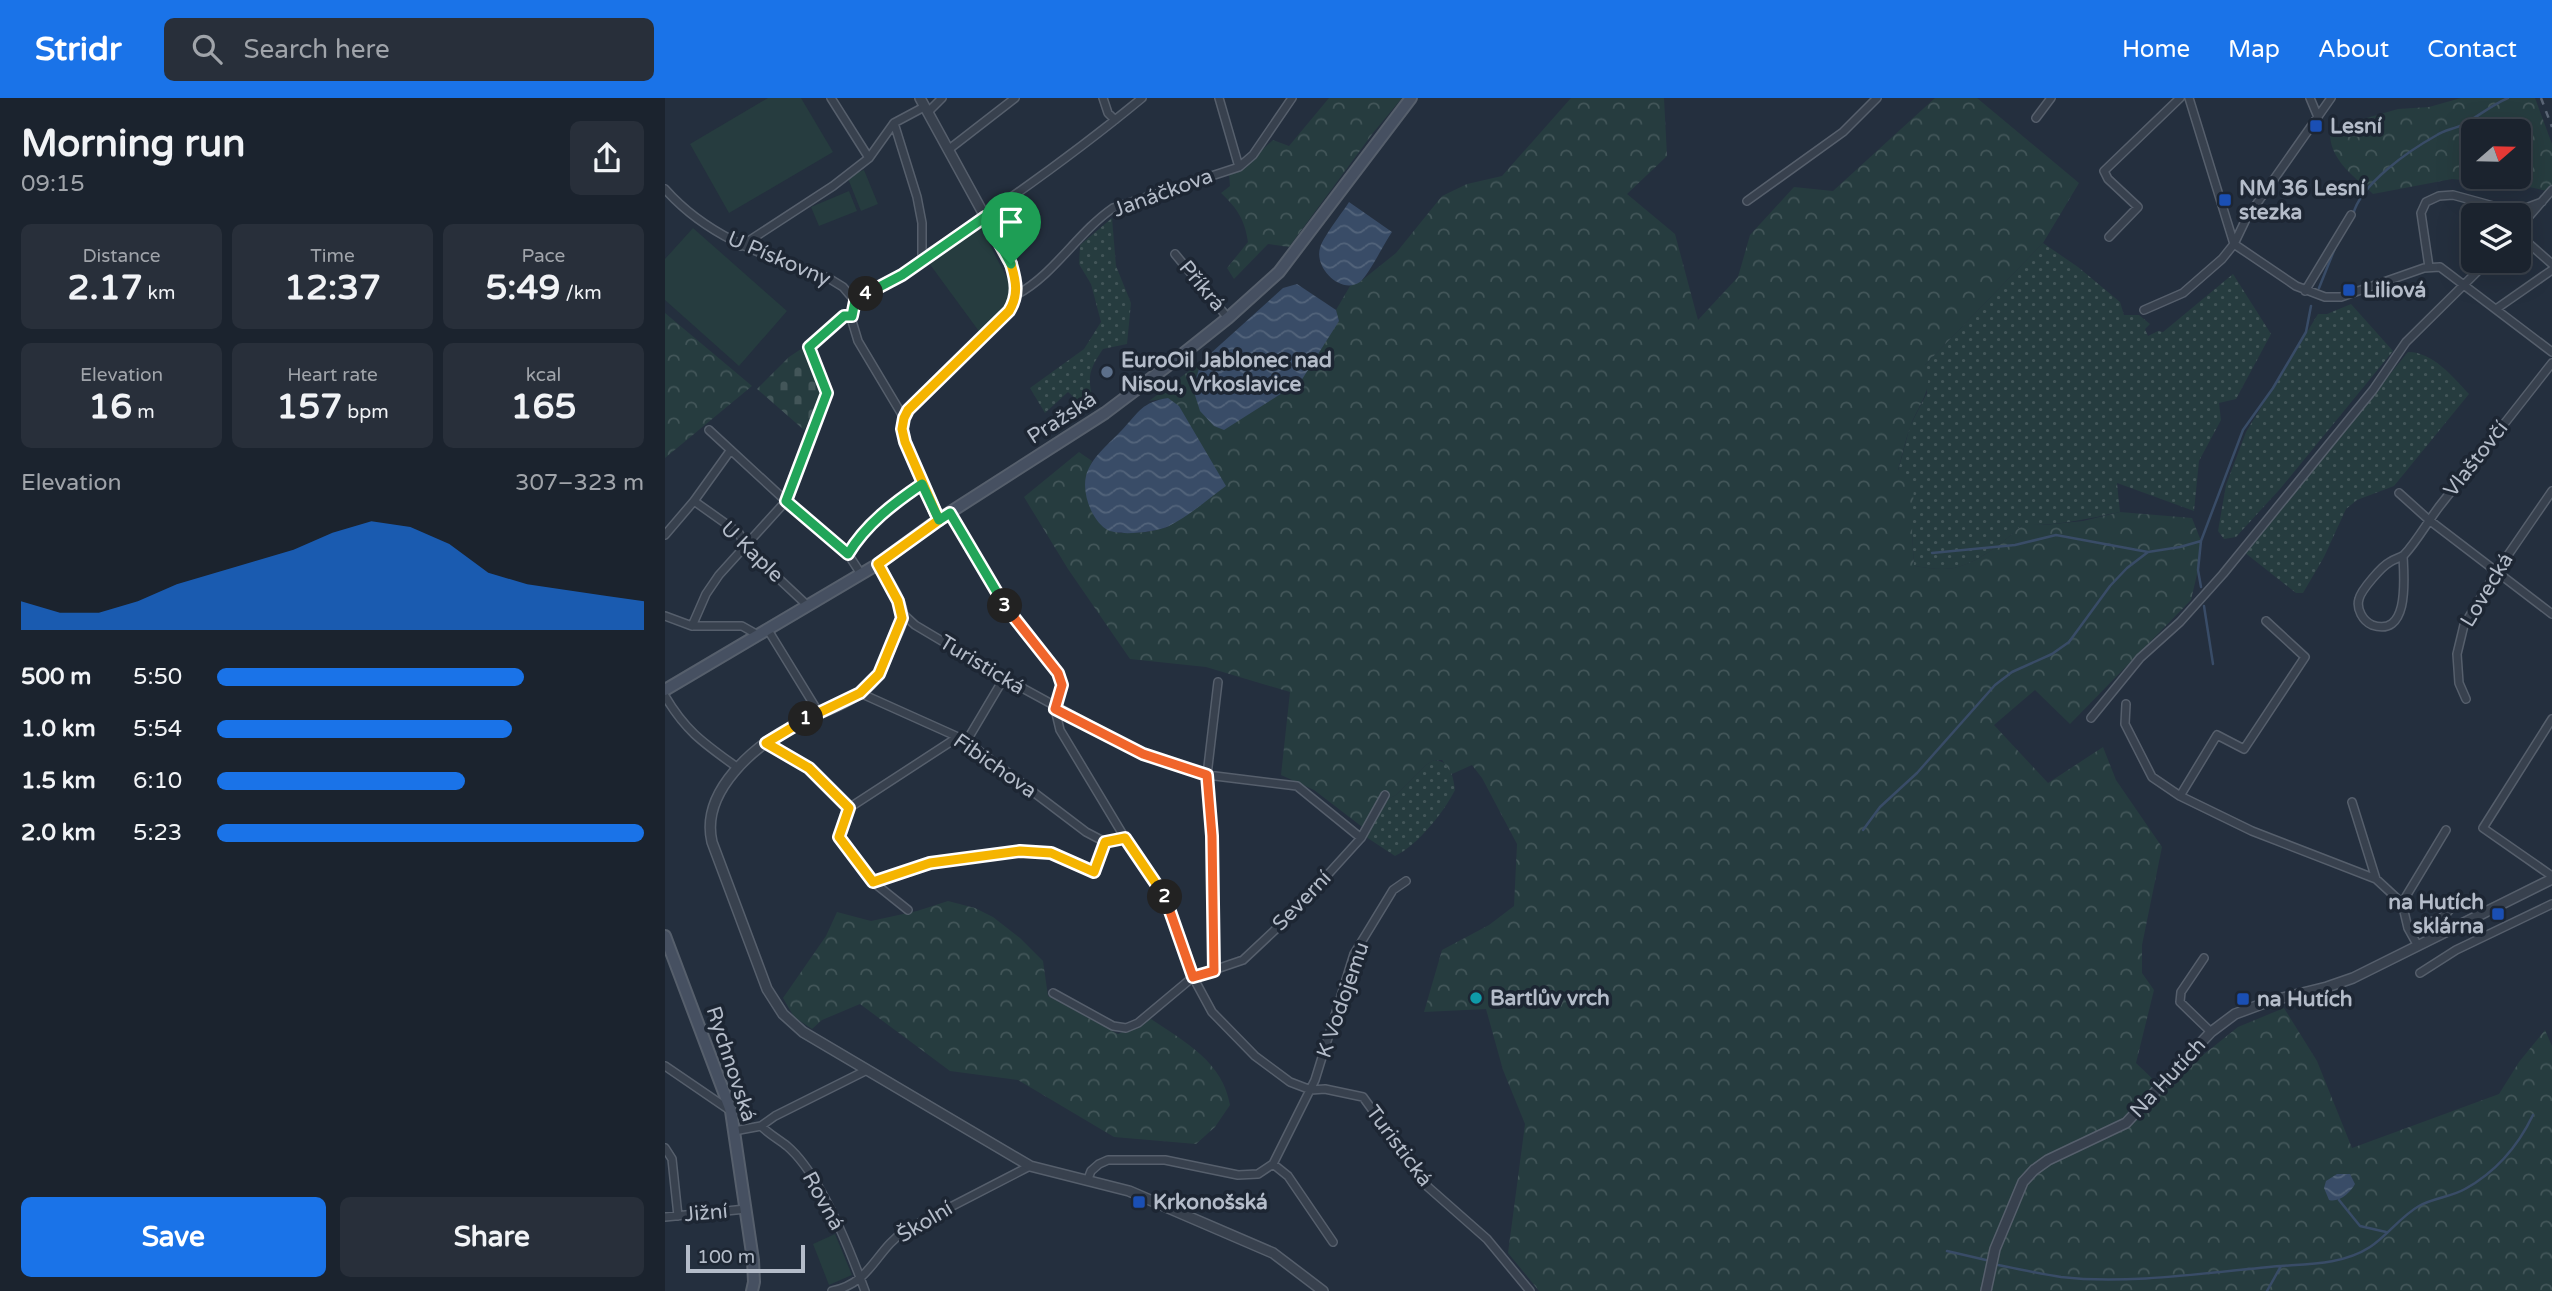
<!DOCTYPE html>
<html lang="en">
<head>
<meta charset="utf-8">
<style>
  :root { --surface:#1b232e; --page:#282f3a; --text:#f1f3f6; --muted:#a0a4aa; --line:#39404a; --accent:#1a73e8 }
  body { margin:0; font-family:"Varela Round",sans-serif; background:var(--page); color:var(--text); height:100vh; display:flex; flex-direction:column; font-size:26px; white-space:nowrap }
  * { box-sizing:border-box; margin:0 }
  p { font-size:23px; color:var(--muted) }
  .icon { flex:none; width:38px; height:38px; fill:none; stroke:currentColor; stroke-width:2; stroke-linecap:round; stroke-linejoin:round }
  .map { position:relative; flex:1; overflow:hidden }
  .sheet { display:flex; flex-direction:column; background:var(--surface); width:665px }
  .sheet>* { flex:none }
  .needle { width:46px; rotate:70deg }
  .fabs { position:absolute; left:1796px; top:21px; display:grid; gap:14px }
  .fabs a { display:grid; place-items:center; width:70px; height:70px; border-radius:10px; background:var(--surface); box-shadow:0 7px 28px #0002,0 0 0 2px var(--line); font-size:35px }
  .scale { position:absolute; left:21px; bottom:18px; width:119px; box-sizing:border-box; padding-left:7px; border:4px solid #b4bcc9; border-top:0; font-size:19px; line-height:24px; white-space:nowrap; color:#b4bcc9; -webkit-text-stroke:5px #1d2633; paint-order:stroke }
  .pin { position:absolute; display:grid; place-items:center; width:60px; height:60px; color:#fff; margin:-72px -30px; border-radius:50% 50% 50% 0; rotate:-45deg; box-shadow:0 0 7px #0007 }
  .pin .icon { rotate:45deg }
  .km { position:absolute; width:35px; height:35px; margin:-18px; border-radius:50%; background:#222; color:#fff; font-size:19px; line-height:35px; text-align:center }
  .round { display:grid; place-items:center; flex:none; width:74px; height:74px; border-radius:10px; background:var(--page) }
  .headline { display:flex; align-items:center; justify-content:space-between; height:119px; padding:0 21px }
  h1 { font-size:38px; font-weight:700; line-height:52px }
  .metrics { display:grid; grid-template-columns:repeat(3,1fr); gap:10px; height:119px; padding:7px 21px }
  .metrics div { display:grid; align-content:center; border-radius:10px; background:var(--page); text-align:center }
  .metrics b { font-size:35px; font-weight:700 }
  .metrics small { font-size:19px; font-weight:400 }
  .metrics p { font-size:19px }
  .chart { height:196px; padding:14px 21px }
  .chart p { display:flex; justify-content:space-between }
  .chart svg { width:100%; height:126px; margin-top:7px; fill:var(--accent); opacity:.7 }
  .button { display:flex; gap:14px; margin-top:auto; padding:14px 21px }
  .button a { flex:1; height:80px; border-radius:10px; background:var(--accent); color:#fff; font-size:28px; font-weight:700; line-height:80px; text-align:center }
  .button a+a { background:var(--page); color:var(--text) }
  ul { padding:0 21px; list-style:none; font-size:23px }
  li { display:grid; grid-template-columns:112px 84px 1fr; align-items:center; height:52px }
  li i { height:18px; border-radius:9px; background:var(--accent) }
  header { display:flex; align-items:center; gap:42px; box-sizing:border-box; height:98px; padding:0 35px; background:var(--accent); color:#fff }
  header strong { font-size:33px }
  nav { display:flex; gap:38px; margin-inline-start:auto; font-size:24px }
  .search { width:490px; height:63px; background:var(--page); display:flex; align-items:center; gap:18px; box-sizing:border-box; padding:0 24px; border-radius:10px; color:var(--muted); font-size:26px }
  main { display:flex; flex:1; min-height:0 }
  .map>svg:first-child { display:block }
  .grass { fill:url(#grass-dots) }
  .forest { fill:url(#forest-crowns); fill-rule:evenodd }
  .cemetery { fill:url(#cemetery-stones) }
  .park { fill:#263c3f }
  .water { fill:url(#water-waves) }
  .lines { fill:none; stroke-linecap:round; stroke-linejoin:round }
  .stream { stroke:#394c67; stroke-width:2.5 }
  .minor-casing { stroke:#565f6c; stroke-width:10 }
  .tertiary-casing { stroke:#565f6c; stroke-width:12 }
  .secondary-casing { stroke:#565f6c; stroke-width:14 }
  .minor { stroke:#38414e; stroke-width:7 }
  .tertiary { stroke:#38414e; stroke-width:9 }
  .secondary { stroke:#465061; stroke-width:10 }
  .rail { stroke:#5a6575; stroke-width:2.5; stroke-dasharray:7 7; stroke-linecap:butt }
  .split-1-casing { stroke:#fff; stroke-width:14 }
  .split-2-casing { stroke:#fff; stroke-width:14 }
  .split-3-casing { stroke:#fff; stroke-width:14 }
  .split-4-casing { stroke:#fff; stroke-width:14 }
  .split-5-casing { stroke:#fff; stroke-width:14 }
  .split-1 { stroke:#f5b400; stroke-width:9 }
  .split-2 { stroke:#f5b400; stroke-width:9 }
  .split-3 { stroke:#f0652b; stroke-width:9 }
  .split-4 { stroke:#22a559; stroke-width:9 }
  .split-5 { stroke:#22a559; stroke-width:9 }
  .transit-dot { fill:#1a4fb4; stroke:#1d2633; stroke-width:2.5 }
  .service-dot { fill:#5c6f8a; stroke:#1d2633; stroke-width:2.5 }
  .culture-dot { fill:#0f9aa8; stroke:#1d2633; stroke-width:2.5 }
  .labels { text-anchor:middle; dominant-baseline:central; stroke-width:7; stroke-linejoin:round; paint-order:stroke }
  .poi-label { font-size:21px; font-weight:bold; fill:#b4bcc9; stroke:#1d2633; text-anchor:start }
  .street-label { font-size:21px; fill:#b4bcc9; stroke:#1d2633 }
</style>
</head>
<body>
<header>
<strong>Stridr</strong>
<div class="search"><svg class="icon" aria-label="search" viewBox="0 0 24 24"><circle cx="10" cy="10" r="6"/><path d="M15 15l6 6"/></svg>Search here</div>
<nav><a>Home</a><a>Map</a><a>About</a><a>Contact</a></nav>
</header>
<main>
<section class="sheet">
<div class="headline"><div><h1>Morning run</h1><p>09:15</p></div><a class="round"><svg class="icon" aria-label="share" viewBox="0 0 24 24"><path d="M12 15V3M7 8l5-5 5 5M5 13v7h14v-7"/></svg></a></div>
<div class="metrics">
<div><p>Distance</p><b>2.17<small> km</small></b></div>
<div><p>Time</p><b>12:37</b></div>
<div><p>Pace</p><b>5:49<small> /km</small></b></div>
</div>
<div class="metrics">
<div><p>Elevation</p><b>16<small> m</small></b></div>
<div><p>Heart rate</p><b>157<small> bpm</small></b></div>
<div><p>kcal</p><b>165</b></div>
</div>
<div class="chart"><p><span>Elevation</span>307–323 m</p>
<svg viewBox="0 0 160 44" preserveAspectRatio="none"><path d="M0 44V34L10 38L20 38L30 34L40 28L50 24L60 20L70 16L80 10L90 6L100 8L110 14L120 24L130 28L140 30L150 32L160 34V44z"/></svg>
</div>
<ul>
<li><b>500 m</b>5:50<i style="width:72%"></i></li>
<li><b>1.0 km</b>5:54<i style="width:69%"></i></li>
<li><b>1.5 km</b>6:10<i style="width:58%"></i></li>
<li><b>2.0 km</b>5:23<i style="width:100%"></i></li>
</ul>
<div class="button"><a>Save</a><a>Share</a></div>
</section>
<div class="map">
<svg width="1887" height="1193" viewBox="0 0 1887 1193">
  <defs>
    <pattern id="grass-dots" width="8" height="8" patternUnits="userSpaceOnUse" patternTransform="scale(1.75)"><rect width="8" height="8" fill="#263c3f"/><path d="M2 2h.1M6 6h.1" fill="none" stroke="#435659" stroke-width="1.8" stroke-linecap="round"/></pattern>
    <pattern id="forest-crowns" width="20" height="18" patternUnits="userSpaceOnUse" patternTransform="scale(1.75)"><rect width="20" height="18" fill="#263c3f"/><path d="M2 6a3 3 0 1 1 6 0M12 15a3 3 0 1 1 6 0" fill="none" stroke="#435659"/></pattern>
    <pattern id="cemetery-stones" width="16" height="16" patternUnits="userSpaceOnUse" patternTransform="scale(1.75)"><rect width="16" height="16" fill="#263c3f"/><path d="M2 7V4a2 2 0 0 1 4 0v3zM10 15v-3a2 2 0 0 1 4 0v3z" fill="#435659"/></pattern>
    <pattern id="water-waves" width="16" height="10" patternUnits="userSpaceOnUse" patternTransform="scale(1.75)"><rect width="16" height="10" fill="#394c67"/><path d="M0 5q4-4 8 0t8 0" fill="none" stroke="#53647b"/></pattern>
  </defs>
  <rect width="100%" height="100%" fill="#242f3e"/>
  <!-- grass -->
  <path class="grass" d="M447,120l4,48 15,37 -4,41 -24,5c-17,25 -15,30 -8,59l-7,2 -20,-18 -23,21 -15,-25 54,-39 17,-27 -10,-38 -12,-20 1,-19z
    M1378,145l35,24 42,35 4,13h15l11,9 -5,5 3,7 10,-5 5,1 70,-58 38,60 -35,65 -17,4 2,17 -22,41 -5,50 -77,-28 3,29c-33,7 -64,14 -98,13 -18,17 -40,35 -64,42 -14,4 -30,1 -44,-1l-2,-33 -14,-62 12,-45 17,-33 -2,-28z
    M1686,206l42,47 -113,138 -44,48 -12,2 -6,-8 8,-46 20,-53 72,-118h9z
    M1743,254c25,0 45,25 61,42l-75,92 -37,14 -11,9 -22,48 -21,36h-7l-52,-41z
    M769,662c17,1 19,16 21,30 -11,22 -38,56 -60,66l-32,-21 7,-6 16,-29 10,-5 30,-30z"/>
  <!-- forest -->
  <path class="forest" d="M664,0h73l-29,35 -84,114 -21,-3 -34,35 -7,-11 21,-26c-3,-22 -11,-34 -27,-49l9,-7 -1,-12 18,-11 26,-23 16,6z
    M906,0h93l3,58 -40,38 48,40 23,86 40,-43 12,-42 44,-48 39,4 102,-93h42l102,85 -36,60 -118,122c11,22 -8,42 -15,62 -5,14 -8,29 -12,43l16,12 -2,51 2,33c14,2 30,5 44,1 24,-7 46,-25 64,-42h22l39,-4 37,-9 72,6 9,23 -3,29 -7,30 -121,124 -35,-34 -41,35 54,58 55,-36 13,33 46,67 -20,98v28l12,17 -18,73 21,20 19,1 17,-21 45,-36 46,-19 33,53 35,87 147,-54 20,-32 26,-32 7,16v245h-1013l-31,-38 17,-129 -22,-54 -17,-61 -62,3 18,-62 47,-25 25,-19 3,-62 -35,-66 -10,-13 -20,9 -10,-14h-8l-8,5 -30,30 -10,5 -16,29 -9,-3 -47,-36 -33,-15 9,-83 -84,-25 -76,-8 -62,-90 -44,-72 55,-45 13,9 -6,16 32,56 29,-1 21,-5v-129l-19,3 52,-39 -8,27 146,-68 -3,-11 14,-24 11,-5 35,-28 46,-57 25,-12 35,-8z
    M1796,0h74l17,46v48l-23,-5 -77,-8 -79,15c-18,-17 -41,-32 -43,-58l26,-15 42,-12 31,-2zM1808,33h45v46h-45z
    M0,215l87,73 -87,72z
    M283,803l27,7 18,9 27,21 23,23 5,35 70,38 33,-15c34,23 72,43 79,86l-15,22 -19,17 -82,-7 -96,-57 -68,-9 -90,-67 -38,16 -10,9 -18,-12 -11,-19 43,-62 11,-24 34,9 46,-10z"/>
  <!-- cemetery -->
  <path class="cemetery" d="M139,249l21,47 -21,36 -47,-41 32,-32z"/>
  <!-- park -->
  <path class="park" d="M103,0h33l32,54 -104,61 -39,-69z
    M199,72l14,34 -17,7 -14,-35z
    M184,93l8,20 -38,15 -8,-19z
    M314,126l30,58c6,25 -12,36 -28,52l-55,-75z
    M28,130l94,83 -48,55 -74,-66v-41z
    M170,1136l17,41 -23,10 -16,-41z"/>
  <!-- water -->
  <path class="water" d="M684,104l43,30c-7,10 -24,44 -32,50 -19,13 -46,-14 -40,-34 3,-11 22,-35 29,-46z
    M632,186l39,26 3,11 -38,60 -77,49 -10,-4 -14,-15 -7,-22 8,-27 82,-74z
    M503,300l11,8 47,80c-18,13 -37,30 -57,40 -13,6 -51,11 -63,3 -15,-10 -24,-36 -20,-53 5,-19 23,-32 36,-46 17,-18 20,-28 46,-32z
    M1672,1076h13l5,10c-4,8 -16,19 -26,16l-5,-12 2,-7z"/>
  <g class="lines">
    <!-- stream -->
    <path class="stream" d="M1688,117c7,-31 57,-65 84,-80 7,-5 17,-6 25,-10 16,-8 29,-20 46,-27
      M1654,190l16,-40
      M1267,455l83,-8 41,-10 92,17 32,-5 21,-6
      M1536,489l-3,-17 3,-29 42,-111 30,-42 33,-56 5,-26
      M1539,508l9,58
      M1198,732l17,-23 37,-34 78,-88 17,-13 40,-18 17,-12 41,-56 17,-18 21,-16
      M1674,1102l21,26 26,6
      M1282,1153l39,9
      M1333,1167c21,4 42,9 63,12 67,8 151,-5 219,-11
      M1602,1193l14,-25c29,-2 63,-2 89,-19 17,-11 31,-31 49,-41 14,-8 32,-9 46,-17 31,-17 53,-43 68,-74"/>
    <!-- minor casing -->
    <g class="minor-casing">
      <path id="minor" d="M166,0l38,60
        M438,0l5,15 7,7
        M554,0l20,69
        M1524,0l45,146
        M1645,0l8,19
        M263,14l14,-14
        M1371,20l15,-20
        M283,52l67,-52
        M0,91c44,50 104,68 165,90l13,8 12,14
        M1082,103l96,-69 34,-34
        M1853,131l34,-39
        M1853,136l34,30
        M1444,139l29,-30 -30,-28 -4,-8 76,-73
        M1569,146l62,42 29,11h16l83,-29 16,-1 112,85
        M76,148l92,-60 36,-28 25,-35
        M510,156l53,64
        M257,160c76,-50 150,-102 220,-160
        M1764,169l-8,-54 5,-11 13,-6 14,-1 62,17 27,-10
        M1640,193l46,-76
        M351,197c38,-20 61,-62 97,-87l126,-41 14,-12 39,-57
        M190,203l47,-26 20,-17v-35l-5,-26 -23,-74 30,-16
        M190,203l-3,20 6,20 46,77
        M1831,211l56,-39
        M1479,212l39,-17 39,-34 12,-15 12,-25 85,-121
        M44,332l77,71 62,53 13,20
        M1734,395l30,27 123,94
        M29,403l45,32 6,14 63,59
        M285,415l63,105 45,55 4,12 -7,24 5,21 65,108 33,47 7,14 28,78 19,35 43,44 35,26 21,8 14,-1 38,8 65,90 59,52 43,52
        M0,437l29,-34 36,-50
        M183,456c18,-30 46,-51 74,-70
        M1738,458c1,21 7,82 -31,69 -9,-4 -16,-16 -13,-26 2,-9 23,-33 31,-37 4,-3 10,-4 14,-7 14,-15 25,-36 38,-52 37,-47 73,-93 110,-140
        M237,515l13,12 89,53 139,76 64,21 90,11 64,52
        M0,518l27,10h50l16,9
        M27,528l14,-32 13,-19 67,-74 41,-108 -19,-46 36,-31 8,-1
        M103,532l51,83
        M195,595l98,44 16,10 112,85 19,10 20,-4
        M0,598c21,36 40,48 73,72
        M1801,601l-7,-16 -2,-29 7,-29 33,-54 55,-80
        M1461,606l-1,20 27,53 28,19 72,35 124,48 26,24 6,25 10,18
        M1426,620l49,-60 40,-36 43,-48 150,-184 33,-48 82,-81
        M1887,621l-69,109 69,48
        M101,644l43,26 40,40
        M301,644l38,-64
        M1515,698l37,-61 27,14 61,-92 -39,-36
        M1687,704l24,77
        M184,710l-10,29 34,45 35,28
        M184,710l109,-71
        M208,784l57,-19 90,-12 31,2 43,19 11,-30
        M1737,805l44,-73
        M1743,830c10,-6 18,-5 29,-8 9,-3 15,-14 21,-21
        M1539,860l-23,34 -1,10 31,30
        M549,873l-2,-135 -5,-61 11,-93
        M1755,875l36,-23 96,-46
        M388,895l60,33 13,2 12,-5 55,-46 50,-17 49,-46 69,-76 24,-43
        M0,968l66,45
        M96,1028c8,8 17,13 26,20 33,28 63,104 78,145
        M69,1033l27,-5 14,-10 92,-46
        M0,1050l7,11 6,57
        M608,1066l15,12 45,66
        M423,1081l3,-8 8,-7 9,-4h57l73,15 20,-1 15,-10 42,-84 39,-126 39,-64 13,-9
        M0,1119l81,-8
        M167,1193c40,-8 43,-41 74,-61l124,-64"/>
    </g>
    <!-- tertiary casing -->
    <g class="tertiary-casing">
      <path id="tertiary" d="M255,0l91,166c5,17 8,31 -2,47l-101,99 -4,8 -2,11 3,13 33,78
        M213,466c8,14 21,31 24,47 2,13 -6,24 -11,35 -6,15 -11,31 -24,42 -19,16 -48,25 -71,36 -41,21 -96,67 -84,118l55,147 16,25 20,18 227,134 99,25 144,62 50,38
        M1321,1193l9,-42 28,-67 11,-12 14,-10 78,-37 85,-91 24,-18 35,-13 57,-14 26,-9 199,-99"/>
    </g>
    <!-- secondary casing -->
    <g class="secondary-casing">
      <path id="secondary" d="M0,592l213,-126 60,-44 167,-107 69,-52 54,-43 51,-46 132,-174
        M0,838l66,175 22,149 1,22 -2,9"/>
    </g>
    <!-- minor -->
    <use href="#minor" class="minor"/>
    <!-- tertiary -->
    <use href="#tertiary" class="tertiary"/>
    <!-- secondary -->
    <use href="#secondary" class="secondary"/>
    <!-- rail -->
    <path class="rail" d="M1876,0l11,29"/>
  </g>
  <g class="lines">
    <!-- split-1 casing -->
    <g class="split-1-casing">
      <path id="split-1" d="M141,621l54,-26 19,-19 23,-56 -4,-17 -20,-37 61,-44 -34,-78 -3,-13 2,-11 4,-8 101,-99c10,-16 7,-30 2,-47"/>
    </g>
    <!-- split-2 casing -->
    <g class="split-2-casing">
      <path id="split-2" d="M141,621l-40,24 43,25 40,40 -10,29 34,45 57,-19 90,-12 31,2 43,19 11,-30 20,-4 40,59"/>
    </g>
    <!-- split-3 casing -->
    <g class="split-3-casing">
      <path id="split-3" d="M340,508l53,67 4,12 -7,24 88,45 64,21 5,61 2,135 -21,6 -28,-80"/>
    </g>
    <!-- split-4 casing -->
    <g class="split-4-casing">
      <path id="split-4" d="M201,196l-11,7 -3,15h-8l-35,31 18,46 -41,108 62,53c18,-30 46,-51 74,-70l17,36 11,-7 55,93"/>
    </g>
    <!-- split-5 casing -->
    <g class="split-5-casing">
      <path id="split-5" d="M201,196l36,-19 83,-58 26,47"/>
    </g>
    <!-- split-1 -->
    <use href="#split-1" class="split-1"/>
    <!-- split-2 -->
    <use href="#split-2" class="split-2"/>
    <!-- split-3 -->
    <use href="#split-3" class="split-3"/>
    <!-- split-4 -->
    <use href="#split-4" class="split-4"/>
    <!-- split-5 -->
    <use href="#split-5" class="split-5"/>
  </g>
  <!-- markers -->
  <g class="transit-dot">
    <rect x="1644" y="21" width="14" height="14" rx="3.5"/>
    <rect x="1553" y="95" width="14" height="14" rx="3.5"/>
    <rect x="1677" y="185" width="14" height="14" rx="3.5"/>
    <rect x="1826" y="809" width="14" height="14" rx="3.5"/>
    <rect x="1571" y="894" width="14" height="14" rx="3.5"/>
    <rect x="467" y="1097" width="14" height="14" rx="3.5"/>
  </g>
  <circle class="service-dot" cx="442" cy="274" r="7"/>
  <circle class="culture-dot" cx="811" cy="900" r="7"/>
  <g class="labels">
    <!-- poi labels -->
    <g class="poi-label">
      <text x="1665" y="28">Lesní</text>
      <text x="1574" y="90">NM 36 Lesní<tspan x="1574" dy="24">stezka</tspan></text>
      <text x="1698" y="192">Liliová</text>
      <text x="456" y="262">EuroOil Jablonec nad<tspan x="456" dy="24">Nisou, Vrkoslavice</tspan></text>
      <text x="1819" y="804" text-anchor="end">na Hutích<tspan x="1819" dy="24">sklárna</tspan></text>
      <text x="825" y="900">Bartlův vrch</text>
      <text x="1592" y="901">na Hutích</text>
      <text x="488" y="1104">Krkonošská</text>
    </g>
    <!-- street labels -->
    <g class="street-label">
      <text transform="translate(498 95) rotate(-20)">Janáčkova</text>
      <text transform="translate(114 161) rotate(23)">U Pískovny</text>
      <text transform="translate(537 188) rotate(50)">Příkrá</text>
      <text transform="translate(397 320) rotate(-33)">Pražská</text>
      <text transform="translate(1811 361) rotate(-52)">Vlaštovčí</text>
      <text transform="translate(87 454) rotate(44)">U Kaple</text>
      <text transform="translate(1822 492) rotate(-59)">Lovecká</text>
      <text transform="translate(317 567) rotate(31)">Turistická</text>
      <text transform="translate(330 668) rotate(35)">Fibichova</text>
      <text transform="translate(637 803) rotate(-46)">Severní</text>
      <text transform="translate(678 902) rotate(-71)">K Vodojemu</text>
      <text transform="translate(66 966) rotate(72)">Rychnovská</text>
      <text transform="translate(1503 980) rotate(-47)">Na Hutích</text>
      <text transform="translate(734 1048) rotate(53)">Turistická</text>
      <text transform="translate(158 1103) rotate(61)">Rovná</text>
      <text transform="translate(41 1115) rotate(-5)">Jižní</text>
      <text transform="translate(260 1124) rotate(-31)">Školní</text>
    </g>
  </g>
</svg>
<div class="fabs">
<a><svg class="needle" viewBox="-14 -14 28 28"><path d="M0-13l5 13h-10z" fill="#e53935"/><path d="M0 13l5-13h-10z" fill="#a0a4aa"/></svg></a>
<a><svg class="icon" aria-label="layers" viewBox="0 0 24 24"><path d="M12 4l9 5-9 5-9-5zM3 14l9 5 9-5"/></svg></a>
</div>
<div class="scale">100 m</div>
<div class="pin" style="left:346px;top:166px;background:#1e9e55"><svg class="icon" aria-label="arrive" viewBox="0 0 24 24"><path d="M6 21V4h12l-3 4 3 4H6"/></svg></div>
<b class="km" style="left:141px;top:621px">1</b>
<b class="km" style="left:500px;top:799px">2</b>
<b class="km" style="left:340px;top:508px">3</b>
<b class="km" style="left:201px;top:196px">4</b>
</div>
</main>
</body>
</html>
